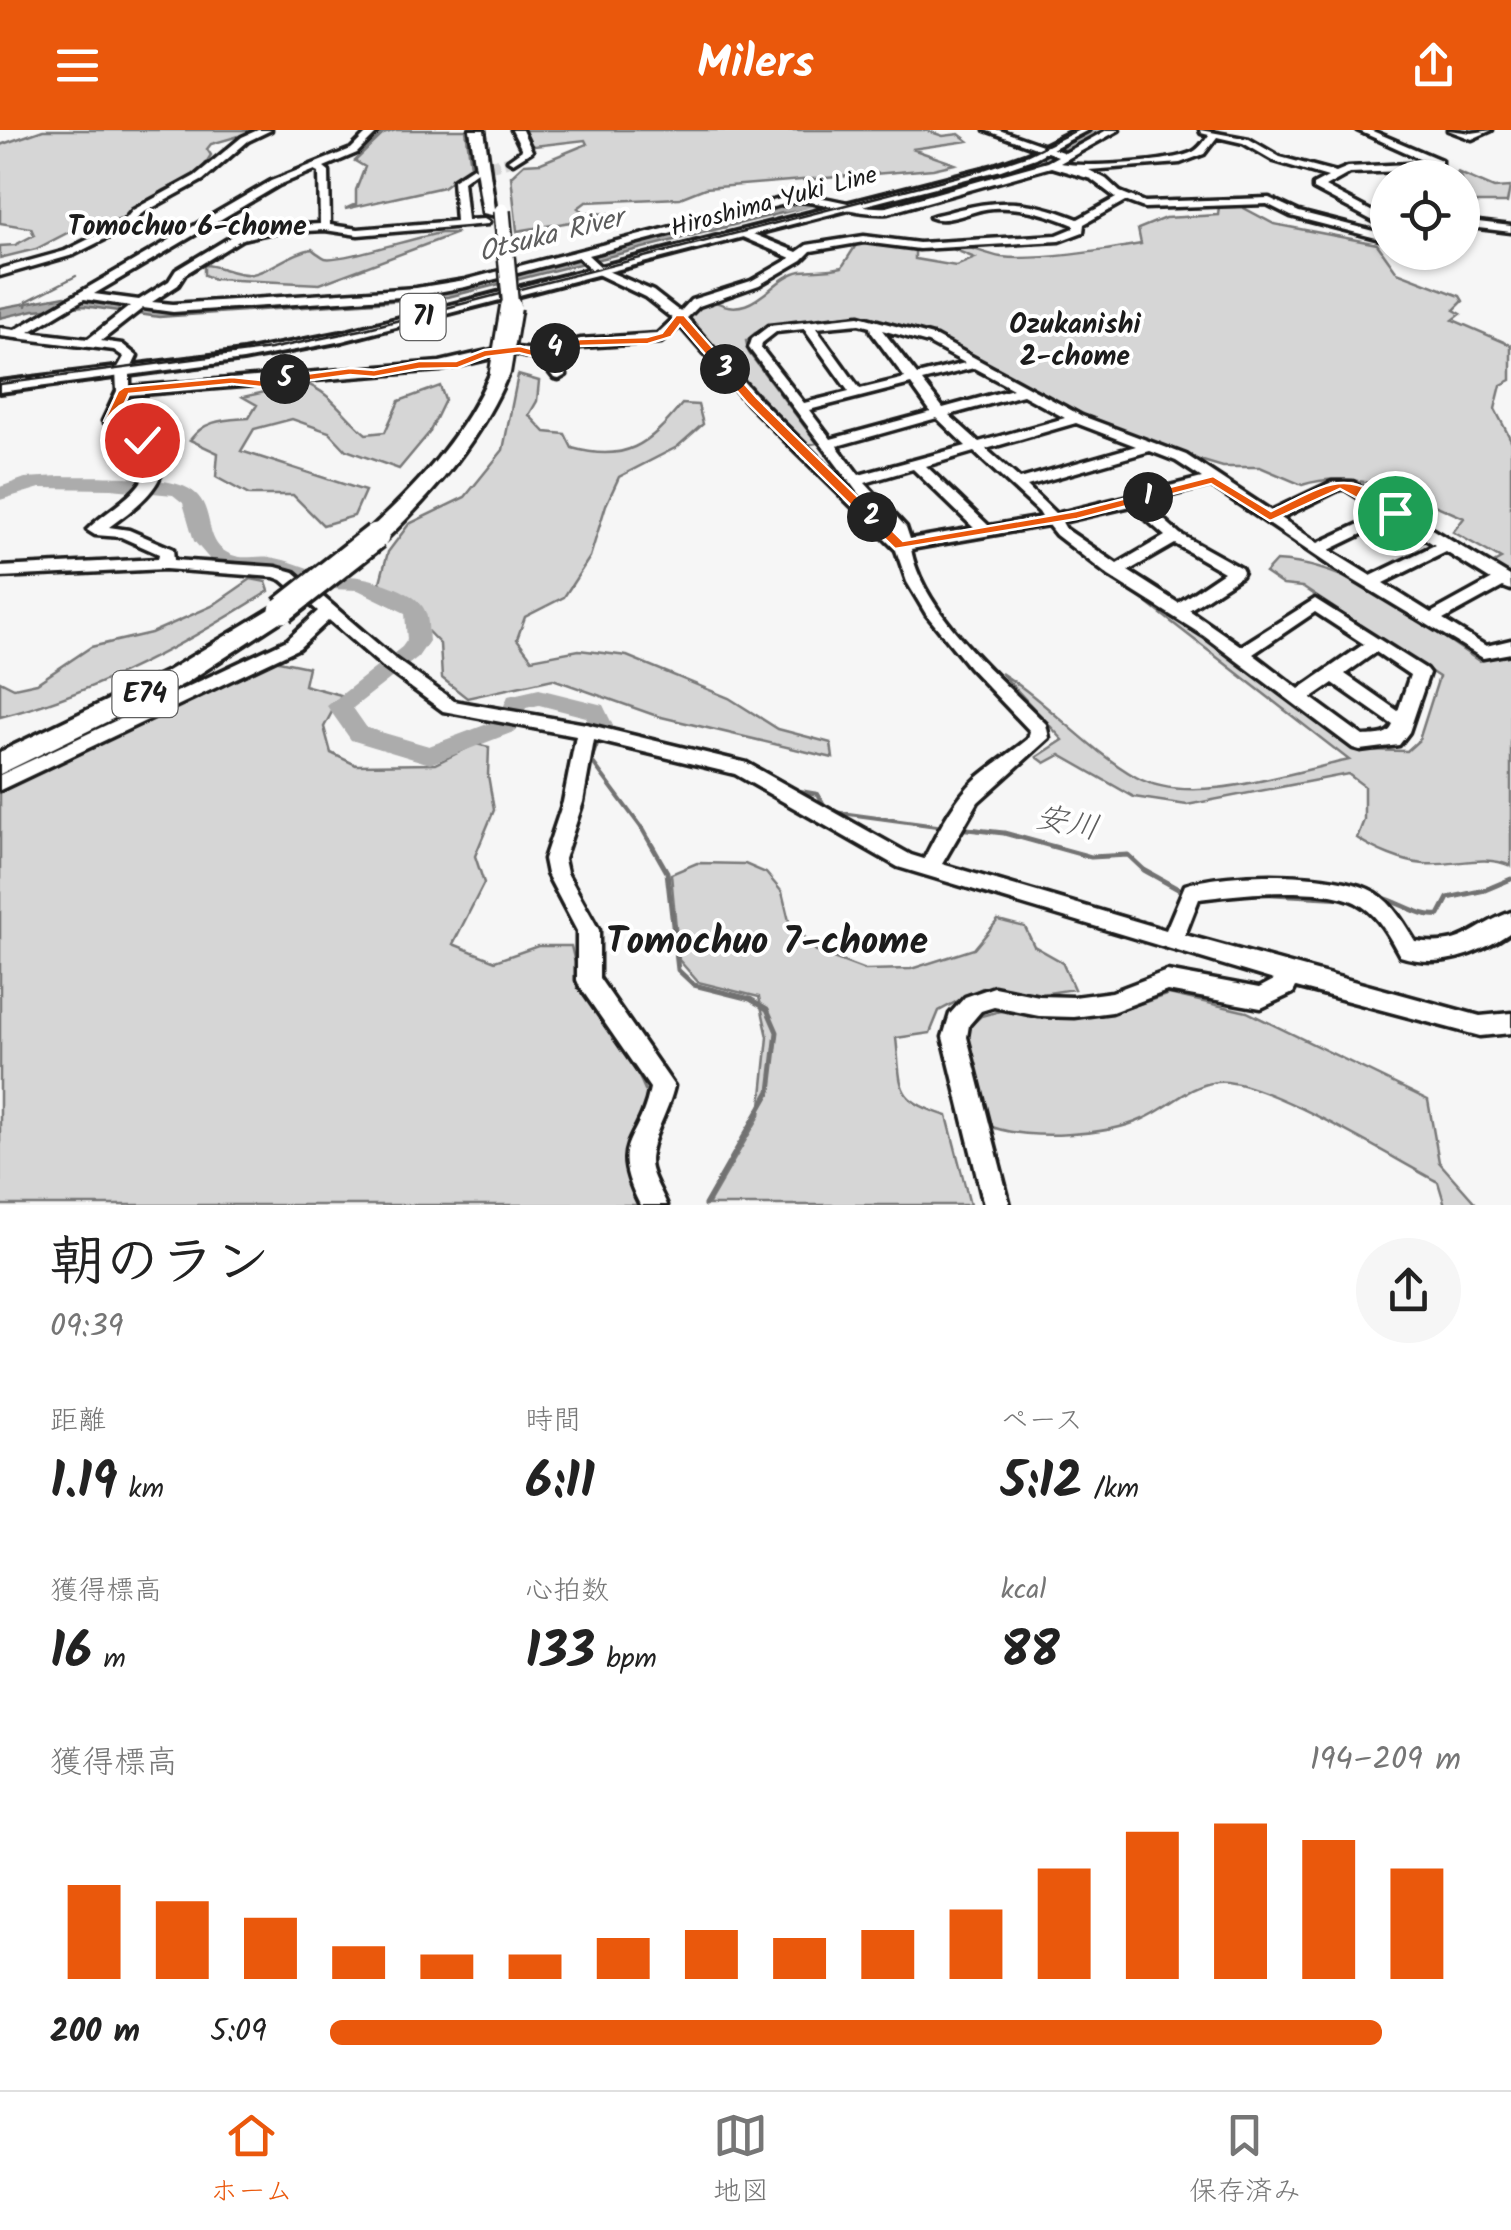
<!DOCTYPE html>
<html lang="ja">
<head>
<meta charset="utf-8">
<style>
  :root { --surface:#fff; --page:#f6f6f6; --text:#222; --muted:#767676; --line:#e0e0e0; --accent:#ea580c }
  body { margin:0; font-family:Kalam,"Klee One",sans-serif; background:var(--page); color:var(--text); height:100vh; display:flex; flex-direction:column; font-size:38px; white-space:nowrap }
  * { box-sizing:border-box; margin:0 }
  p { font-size:32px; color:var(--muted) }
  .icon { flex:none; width:55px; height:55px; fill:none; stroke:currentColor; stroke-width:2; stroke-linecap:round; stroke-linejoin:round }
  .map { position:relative; height:1075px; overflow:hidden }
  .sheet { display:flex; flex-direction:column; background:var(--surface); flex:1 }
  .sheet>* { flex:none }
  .buttons { position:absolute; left:1370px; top:30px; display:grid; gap:20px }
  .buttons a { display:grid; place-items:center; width:110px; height:110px; border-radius:50%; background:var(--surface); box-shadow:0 2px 8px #0004; font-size:50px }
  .pin { position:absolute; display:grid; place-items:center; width:85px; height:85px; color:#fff; margin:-42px; border:5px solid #fff; border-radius:50%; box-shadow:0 2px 10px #0007 }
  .km { position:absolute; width:50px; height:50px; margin:-25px; border-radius:50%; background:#222; color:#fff; font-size:28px; line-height:50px; text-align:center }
  .round { display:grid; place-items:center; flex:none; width:105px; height:105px; border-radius:52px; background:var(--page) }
  .overview { display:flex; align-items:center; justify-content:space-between; height:170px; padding:0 50px }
  h1 { font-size:55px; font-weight:800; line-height:75px }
  .metrics { display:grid; grid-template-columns:repeat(3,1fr); gap:15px; height:170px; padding:10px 50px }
  .metrics div { display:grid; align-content:center }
  .metrics b { font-size:50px; font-weight:800 }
  .metrics small { font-size:28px; font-weight:400 }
  .metrics p { font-size:28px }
  .chart { height:280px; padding:20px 50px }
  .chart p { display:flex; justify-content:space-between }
  .chart svg { width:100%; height:180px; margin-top:10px; stroke:var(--accent); stroke-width:6 }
  ul { padding:0 50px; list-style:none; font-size:32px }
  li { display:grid; grid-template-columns:160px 120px 1fr; align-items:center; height:75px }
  li i { height:25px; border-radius:12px; background:var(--accent) }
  header { display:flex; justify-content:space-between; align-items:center; height:130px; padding:0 50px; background:var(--accent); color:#fff; font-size:45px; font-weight:800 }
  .tabs { display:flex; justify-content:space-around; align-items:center; height:140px; border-top:2px solid var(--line); background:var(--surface); font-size:28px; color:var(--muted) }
  .tabs a { display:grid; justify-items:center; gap:5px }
  .tabs .current { color:var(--accent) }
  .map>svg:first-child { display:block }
  .green { fill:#d6d6d6; stroke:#797979; stroke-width:2.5 }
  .water { fill:#acacac; stroke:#727272; stroke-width:2.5 }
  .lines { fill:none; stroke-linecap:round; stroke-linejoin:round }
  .stream-far2 { stroke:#727272; stroke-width:2.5 }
  .stream-far1 { stroke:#727272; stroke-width:4 }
  .stream { stroke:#727272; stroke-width:5 }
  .river { fill:#acacac; fill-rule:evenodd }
  .minor-tunnel { stroke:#d5d5d5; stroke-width:11; stroke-dasharray:11 5; stroke-linecap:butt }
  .minor-casing { stroke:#1c1c1c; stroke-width:7 }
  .major-casing { stroke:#1c1c1c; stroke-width:8 }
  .highway-casing { stroke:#1c1c1c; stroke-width:7 }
  .minor { fill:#fff; fill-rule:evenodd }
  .major { fill:#fff; fill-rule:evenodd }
  .highway { fill:#fff; fill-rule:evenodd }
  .tram { stroke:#1c1c1c; stroke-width:2.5 }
  .highway-bridge-far2-casing { stroke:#1c1c1c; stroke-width:20; stroke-linecap:butt }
  .highway-bridge-far1-casing { stroke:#1c1c1c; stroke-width:26; stroke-linecap:butt }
  .highway-bridge-casing { stroke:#1c1c1c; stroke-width:32; stroke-linecap:butt }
  .highway-bridge-far2 { stroke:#fff; stroke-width:15 }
  .highway-bridge-far1 { stroke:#fff; stroke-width:20 }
  .highway-bridge { stroke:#fff; stroke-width:25 }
  .route { fill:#ea580c; stroke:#fff; stroke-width:2.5 }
  .labels { text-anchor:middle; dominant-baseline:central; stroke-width:8; stroke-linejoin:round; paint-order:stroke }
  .far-street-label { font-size:25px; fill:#1c1c1c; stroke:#fff }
  .far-neighbourhood-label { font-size:28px; font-weight:bold; fill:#1c1c1c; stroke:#fff }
  .far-water-label { font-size:28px; font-style:italic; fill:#5d5d5d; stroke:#fff }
  .shield { fill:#fff; stroke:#606060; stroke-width:2.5 }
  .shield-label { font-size:28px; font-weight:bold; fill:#1c1c1c }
  .water-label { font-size:32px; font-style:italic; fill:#5d5d5d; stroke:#fff }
  .near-neighbourhood-label { font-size:38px; font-weight:bold; fill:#1c1c1c; stroke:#fff }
</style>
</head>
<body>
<header><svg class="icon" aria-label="menu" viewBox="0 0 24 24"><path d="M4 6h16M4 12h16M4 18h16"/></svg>Milers<svg class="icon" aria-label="share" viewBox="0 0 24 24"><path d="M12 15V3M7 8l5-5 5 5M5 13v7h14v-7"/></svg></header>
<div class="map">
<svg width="1511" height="1075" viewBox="0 0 1511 1075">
  <rect width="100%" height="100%" fill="#f6f6f6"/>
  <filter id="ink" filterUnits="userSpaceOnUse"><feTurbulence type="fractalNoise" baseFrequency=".01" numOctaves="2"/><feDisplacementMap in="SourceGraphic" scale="20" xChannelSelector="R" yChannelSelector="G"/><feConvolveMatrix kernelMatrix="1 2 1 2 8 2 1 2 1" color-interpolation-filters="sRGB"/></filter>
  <g filter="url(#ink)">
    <!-- green -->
    <path class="green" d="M43,0h217l-49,14 -4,5 4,6 -12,19 -35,16 -37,27 -52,12 -39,20 -36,9v-12l15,-1 19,-10 -3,-7 -31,-5v-78z
      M396,0h70l5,36 -28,21 -98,22 11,-5v-14l9,-23 -10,-6 28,-27z
      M520,0h405l18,6 16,-2 9,7 -56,8 43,15 -22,5 -228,19 -25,10 -94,4 -8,6 7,5 33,1 -101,17 -6,-55 13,-12 17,-1 46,-19 -2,-4 -51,6 -7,-2z
      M1457,42l37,16 16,-1 -3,16h-44l-1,-25z
      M1219,76h21l34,18 103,20 20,28 63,24 3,5 -9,9 7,4 -8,6 58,25v35l-10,5 -6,24 16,31v141l-21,-16 11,-6 -48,-27 11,-14c-50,-22 -108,-51 -162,-33l-42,-18h-37l-37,-11 -106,-39 -144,-78 -77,-21 -71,5 -33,10 -9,8 3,12 68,90 -12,2 -119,-130 26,-15c42,24 59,-24 89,-29 14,-2 27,0 41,-4l14,-22c22,-6 37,-1 59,6v8l41,7 19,-8 -27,-11c18,-4 35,7 53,10 35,4 104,-6 140,-13l-3,-15 27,-11 53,-3z
      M441,103h16l-137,51 -106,-5 -10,-4v-10c16,0 31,11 48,9 19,-3 35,-20 60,-25 2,2 11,8 13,9 14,4 94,-22 116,-25z
      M518,245l21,6 -2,20 -8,14 16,17 20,2 7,14c53,15 77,-3 110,-44l16,1 5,19 -26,23 -58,30 -13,28 -16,52 -26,40 -39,20 -8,22 15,20 47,-9 48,6 102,42 49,31 53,14 2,15 -176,-42 -104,-37 -86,19 -25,-20 -2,-34 -60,-62 8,-30 21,-28 56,-27 38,-47z
      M304,253c27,9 40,33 62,51l19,-2 14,-31 41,-15 5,14 -16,33 -30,36 -53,-19 -17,-18 -37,-13 -38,10 -13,22 124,40 -11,25 -31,9 -30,-30h-44l-33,-18 2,-24 -28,-13c15,-21 35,-20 59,-22l8,-13 -14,-8z
      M1276,431c77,3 140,59 203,100l32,-7v212c-29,-13 -57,1 -87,-2 -21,-2 -50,-14 -67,-26l7,-18v-34l-16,-12 -161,31 -53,-8 -74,-42 -15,8 -8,-6 26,-17 -62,-67c48,30 86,76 135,104 55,31 155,-5 213,-17l-229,-178 96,62 143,106 48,1 12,-11 20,-63 -137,-90 -19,-2 -18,-12z
      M251,449l15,3 3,9c-81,52 -175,103 -269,126v-36l14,7 23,-5 54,-36 60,-14 61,-27z
      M269,529l39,8 -4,18 37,10 -17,32 7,26 25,12 79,-1 41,-20 13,3 -1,28 6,35 -19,46 9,27 -31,61 42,17 43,-15h33c14,69 56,93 78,154 -19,42 -29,62 -10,105h-639v-417c92,-37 179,-86 269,-129z
      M697,733l48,1 21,9 16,19 7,29 28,31 48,18 46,-1 63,-20 24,-29 27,7 9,19 28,16 12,27 -45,7 -47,-8 -43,23 -9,22 -34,5c6,51 -3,61 51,78l23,89h-262l52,-90 8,-78 -9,-40 -61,-15 -19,-22 -8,-86z
      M1169,864l78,18 181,88 11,62 38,43h-32l-7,-23c-44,-23 -178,-106 -221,-100 -30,4 -48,26 -74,37 -37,17 -113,21 -151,8l-26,-85 4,-16 11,-10 19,-5 35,5 81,-4z"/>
    <!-- water -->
    <path class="water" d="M801,70h17l-12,7 -358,90 -289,20 -75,-11 -50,4 -34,8v-10l65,-12 112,14 207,-12 76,-12z"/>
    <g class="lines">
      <!-- stream-far2 -->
      <path class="stream-far2" d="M26,176l1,-5 49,-25"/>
      <!-- stream-far1 -->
      <path class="stream-far1" d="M625,604l44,10
        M599,609l-8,21 52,70
        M698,622l34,8
        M789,659l29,5 8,14
        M834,682l110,15
        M958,698l22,2"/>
      <!-- stream -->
      <path class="stream" d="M642,698l25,44 11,98 16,15 56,14 17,10 10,23 -7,59 -65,114
        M958,698l46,5 87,24 37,-2 16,15 43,24
        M1254,763l91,5
        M1379,767c20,4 41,21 60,18l9,-17 37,-8 26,-11"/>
      <!-- river -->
      <path class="river" d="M1091,0h16l-85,43 -134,37 -75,-3 -28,5 -7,-4c31,-20 73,0 107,-6 72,-12 141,-41 206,-72z
        M60,346c30,1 114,-3 135,17 21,18 7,51 37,62 12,5 25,0 38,2 20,3 39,12 58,18 10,2 21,0 31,2 18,3 59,15 66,34 4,8 3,21 4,30l-11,16 -65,51 14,20 62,18 69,-26 10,-24 31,-7 64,16 12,25 -4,6h-16l-9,-19 -47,-12 -13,3 -10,23 -86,33 -79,-24 -24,-34 75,-59 5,-7 -2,-27 -47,-23 -27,-1 -58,-18 -34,-1 -27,-8 -18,-21 -11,-38 -10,-8 -62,-6 -71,-1 -40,12v-13l25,-9z"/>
      <!-- minor-tunnel -->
      <path class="minor-tunnel" d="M473,40l40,-10"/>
      <!-- minor casing -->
      <g class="minor-casing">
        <path id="minor" d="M258,0h13l-23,11 -45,39 -62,34 -10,12 -58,29 -73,21v-7l65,-18 58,-29 10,-12 62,-34 47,-39z
          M370,0h10l-23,23 -33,14 5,4 1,54 28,4 98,-8 -3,-41 20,-13 5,3 -15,11 4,39 17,-1 5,3 -1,2 -130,11 -33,-5 -56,3 -27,6 -57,35 -7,11 -26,17 21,2 243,-16 49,-8 331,-85c31,0 60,14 91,12l160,-45 11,-6 -73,-26h14l66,23 42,-23h12l-59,33c24,5 110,0 133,-11 7,-4 11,-10 16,-17l-8,-2 -1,-3 49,9 31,18 56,15 12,-5 82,-4 -73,-33h13l71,30v4l-10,6 -81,3 -25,14 63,33v21l-97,-25 -24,-12 -123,4 -19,-7 -41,23 -1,8 -24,9 -140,8 -55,-7 -53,9 -9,9 -43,25 -60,21 -12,12 71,80 132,130 -32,-35 -109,-145 3,-9 17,-13 90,-10 77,21 146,79 104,39 85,56 61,-29h21l157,94 1,14 -8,-3 -60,33 43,26 25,-6v13l-28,5 -148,-89 -124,-84 -67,17 36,32 61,34 2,4 -2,4 -52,34 52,36 74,-47 111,70 3,4 -20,59 -10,13 -39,5 -7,-2 -149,-112 -95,-60 -53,-41 -8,-10 -137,24c11,64 90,130 135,175l3,14 -71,64 -36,62 224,66 19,-45c40,-14 154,-15 191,8 17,11 28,30 39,48 50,7 56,-14 96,-29v20c-34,23 -71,37 -111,24 -10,-18 -20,-38 -38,-50 -33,-23 -123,-12 -163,-7l-14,36 295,81 31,-3v20l-31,3 -184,-49 -3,6 -32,15 -94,-17 -55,21 -38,5 -35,-1 -45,-9 -13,4 -12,14 -2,12 43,168h-26l-41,-168 7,-23 15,-17 29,-10 45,9 35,1 38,-5 55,-21 92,17 15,-8 -376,-113 -163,-93 -141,-34 -11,62 -19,57 3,14 32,57v48l75,108c-5,26 -29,61 -23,83 3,12 11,24 16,36h-27c-33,-66 -1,-59 10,-117l-70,-101 -3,-7v-49l-30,-57 -3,-15 19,-57 13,-66 -133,-25 -60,-44 -54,-47 -30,28 -299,142v-15l287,-135 31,-29 -36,-31 -8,-3 -109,-8 -165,8v-10l158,-8 1,-5 -38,-17 -26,-2 -8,-5c24,-25 65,-39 63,-79l-47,-30 14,-30 -1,-20 8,-14 -10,-7 -114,-14v-8l15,2 256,-149 80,-32zM1217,7l26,6 31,18 54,16 -15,8v4l66,35 2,9 -82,-21 -30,-14 -124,4 -25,-10 -14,-13 -17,-9 91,-7 24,-9zM1051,37l40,12 25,19 -38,21c-48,-19 -76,-21 -126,-8 -8,3 -15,3 -22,6 18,8 42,-8 63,-9 28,-2 55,6 81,17v3l-17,7 -138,8 -55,-7 -57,9 -10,7 -49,-20h-8v4l51,22 -40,23 -60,19 -11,12 -27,-21 -50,-22 -15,-14 208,-54c32,1 60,14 92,12zM315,40l4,2 1,52 -51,3 -35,8 -58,35 -7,11 -30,19 -45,-6 185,-109zM578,127l17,16 50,24 28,22 -16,15 -76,5 -44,11 -32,-3 -65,15 -310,25v-16l7,-15 -15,-12 -21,-3 42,-33 30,4 243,-16 49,-9zM84,169l46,7 -42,33 -59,-7zM859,194l11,3 1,5 34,46 -45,11 -44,-61zM680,196l68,78 148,146 11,32 19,32 43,53 61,64 -2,8c-17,14 -35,25 -51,39 -24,22 -38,52 -53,81l-13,-4 -164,-92 -161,-39 -132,-23 -59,-42 -101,-87 -18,-5 -102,-7 -1,-11 -44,-19 -20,-3c26,-19 64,-45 53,-81l-44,-26 11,-25 311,-25 73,-17 27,7 14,18 5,1 7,-4 -8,-13 -10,-7 33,-8 80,-5zM804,199l45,63 -45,11 -43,-55 1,-5 14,-11zM882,200l46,13 37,20 -48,12zM974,238l39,21 -70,19 -21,-27zM911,254l20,28 -100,27 -22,-29zM1023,265l42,23 -86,24 -30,-27zM937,288l29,28 -107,29 -22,-29zM1076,293l60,23 -116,33 -34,-30zM1150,321l26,10 26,17 -146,36 -29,-28zM974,322l65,60 3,5 -53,9 -63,-60zM913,339l61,59 -64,11 -4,-12 -41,-44zM1340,359h5l38,24 -65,30 -37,-25zM1131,376l34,30 -48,28 -51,-35 -4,-7zM1393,389l42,26 -64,31 -42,-26zM1175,414l49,28 -46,31 -50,-32zM1446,422l45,28 -60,33 -48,-30zM1315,482l49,32 -65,45 -46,-35zM1376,522l34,23 -12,36 -53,-37zM1333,553l60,42c-5,12 -18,10 -30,11l-52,-38z
          M512,0h10l10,21 -19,12 -5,-3 14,-10z
          M1448,0l24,3 20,-3 -20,9z
          M1462,90l49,6v6l-49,-6z"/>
      </g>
      <!-- major casing -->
      <g class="major-casing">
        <path id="major" d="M1075,0h13l-53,28 -34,12 -659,171 -99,19 -243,32v-10l243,-30 98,-19 652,-167 34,-12z"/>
      </g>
      <!-- highway casing -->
      <g class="highway-casing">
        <path id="highway" d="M470,0h14l12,86 -13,-3z
          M500,236l9,6c-28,67 -73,119 -125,169h-16l-3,-5 3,-5c51,-47 95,-95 123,-159z
          M282,472l8,3 4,5 -4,5 -106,69 -184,90v-22l166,-80z"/>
      </g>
      <!-- minor -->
      <use href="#minor" class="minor"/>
      <!-- major -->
      <use href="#major" class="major"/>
      <!-- highway -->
      <use href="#highway" class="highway"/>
      <!-- tram -->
      <path class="tram" d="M0,254l270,-35 91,-19 613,-158 54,-18 49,-24"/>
      <!-- highway-bridge-far2 casing -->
      <g class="highway-bridge-far2-casing">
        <path id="highway-bridge-far2" d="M502,81l9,98"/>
      </g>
      <!-- highway-bridge-far1 casing -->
      <g class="highway-bridge-far1-casing">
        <path id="highway-bridge-far1" d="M500,242l11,-65"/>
      </g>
      <!-- highway-bridge casing -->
      <g class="highway-bridge-casing">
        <path id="highway-bridge" d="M282,480l94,-74"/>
      </g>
      <!-- highway-bridge-far2 -->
      <use href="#highway-bridge-far2" class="highway-bridge-far2"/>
      <!-- highway-bridge-far1 -->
      <use href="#highway-bridge-far1" class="highway-bridge-far1"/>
      <!-- highway-bridge -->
      <use href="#highway-bridge" class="highway-bridge"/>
    </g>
  </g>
  <!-- route -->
  <path class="route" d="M676,185h8l73,83 146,143 173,-30 137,-35 58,35c57,-27 76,-47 131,2l-12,3 -50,-27 -70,32 -59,-37 -134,35 -182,30 -147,-145 -68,-79 -9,12 -23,7 -68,2 -45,11 -16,-4 -33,4 -28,11 -39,1 -45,8 -24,-2 -90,12 -28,-3 -103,10 -12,26 30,17 2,3 -7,4 -38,-23 14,-30 6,-4 108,-10 28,3 90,-12 24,2 45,-9h37l28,-11 36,-4 15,4 45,-11 67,-2 15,-4z"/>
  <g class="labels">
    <!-- far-street labels -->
    <g class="far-street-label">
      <text transform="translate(774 72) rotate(-15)">Hiroshima Yuki Line</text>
    </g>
    <!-- far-neighbourhood labels -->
    <g class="far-neighbourhood-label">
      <text x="187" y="97">Tomochuo 6-chome</text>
      <text x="1075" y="195">Ozukanishi<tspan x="1075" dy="32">2-chome</tspan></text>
    </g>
    <!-- far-water labels -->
    <g class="far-water-label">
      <text transform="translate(551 106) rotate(-14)">Otsuka River</text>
    </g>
    <!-- shield labels -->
    <g class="shield">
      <rect x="400.5" y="164" width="45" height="46" rx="8"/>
      <rect x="112.5" y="541" width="65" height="46" rx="8"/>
    </g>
    <g class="shield-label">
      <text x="423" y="187">71</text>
      <text x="145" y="564">E74</text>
    </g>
    <!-- water labels -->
    <g class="water-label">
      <text transform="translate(1067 694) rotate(12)">安川</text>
    </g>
    <!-- near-neighbourhood labels -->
    <g class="near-neighbourhood-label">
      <text x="767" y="813">Tomochuo 7-chome</text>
    </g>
  </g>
</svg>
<div class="buttons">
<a><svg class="icon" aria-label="locate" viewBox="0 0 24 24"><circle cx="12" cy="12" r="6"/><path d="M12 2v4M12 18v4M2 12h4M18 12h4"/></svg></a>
</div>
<div class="pin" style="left:1395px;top:383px;background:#1e9e55"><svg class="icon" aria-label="arrive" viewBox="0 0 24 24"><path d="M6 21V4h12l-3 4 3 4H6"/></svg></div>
<div class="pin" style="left:142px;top:310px;background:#d93025"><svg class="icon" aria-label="check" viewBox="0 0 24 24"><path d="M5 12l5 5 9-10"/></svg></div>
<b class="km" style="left:1148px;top:367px">1</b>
<b class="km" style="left:872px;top:387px">2</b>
<b class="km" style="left:725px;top:239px">3</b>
<b class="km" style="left:555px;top:218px">4</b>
<b class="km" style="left:285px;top:249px">5</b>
</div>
<section class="sheet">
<div class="overview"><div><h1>朝のラン</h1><p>09:39</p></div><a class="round"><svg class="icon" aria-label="share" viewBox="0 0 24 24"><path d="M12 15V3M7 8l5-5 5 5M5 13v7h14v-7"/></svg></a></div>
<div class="metrics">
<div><p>距離</p><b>1.19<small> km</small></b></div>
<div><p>時間</p><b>6:11</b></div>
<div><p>ペース</p><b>5:12<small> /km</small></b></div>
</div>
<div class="metrics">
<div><p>獲得標高</p><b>16<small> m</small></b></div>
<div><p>心拍数</p><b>133<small> bpm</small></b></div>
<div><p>kcal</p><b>88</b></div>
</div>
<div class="chart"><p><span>獲得標高</span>194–209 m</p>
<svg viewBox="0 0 160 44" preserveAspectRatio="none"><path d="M5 44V21M15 44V25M25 44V29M35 44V36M45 44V38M55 44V38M65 44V34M75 44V32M85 44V34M95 44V32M105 44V27M115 44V17M125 44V8M135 44V6M145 44V10M155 44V17"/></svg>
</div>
<ul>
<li><b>200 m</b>5:09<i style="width:93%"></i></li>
</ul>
</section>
<nav class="tabs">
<a class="current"><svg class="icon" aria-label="home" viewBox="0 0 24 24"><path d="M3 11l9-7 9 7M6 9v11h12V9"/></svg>ホーム</a>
<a><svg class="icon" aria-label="map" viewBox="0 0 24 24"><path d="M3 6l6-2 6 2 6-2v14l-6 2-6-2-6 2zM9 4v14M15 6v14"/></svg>地図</a>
<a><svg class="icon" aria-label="saved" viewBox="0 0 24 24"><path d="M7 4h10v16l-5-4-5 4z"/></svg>保存済み</a>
</nav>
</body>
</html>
